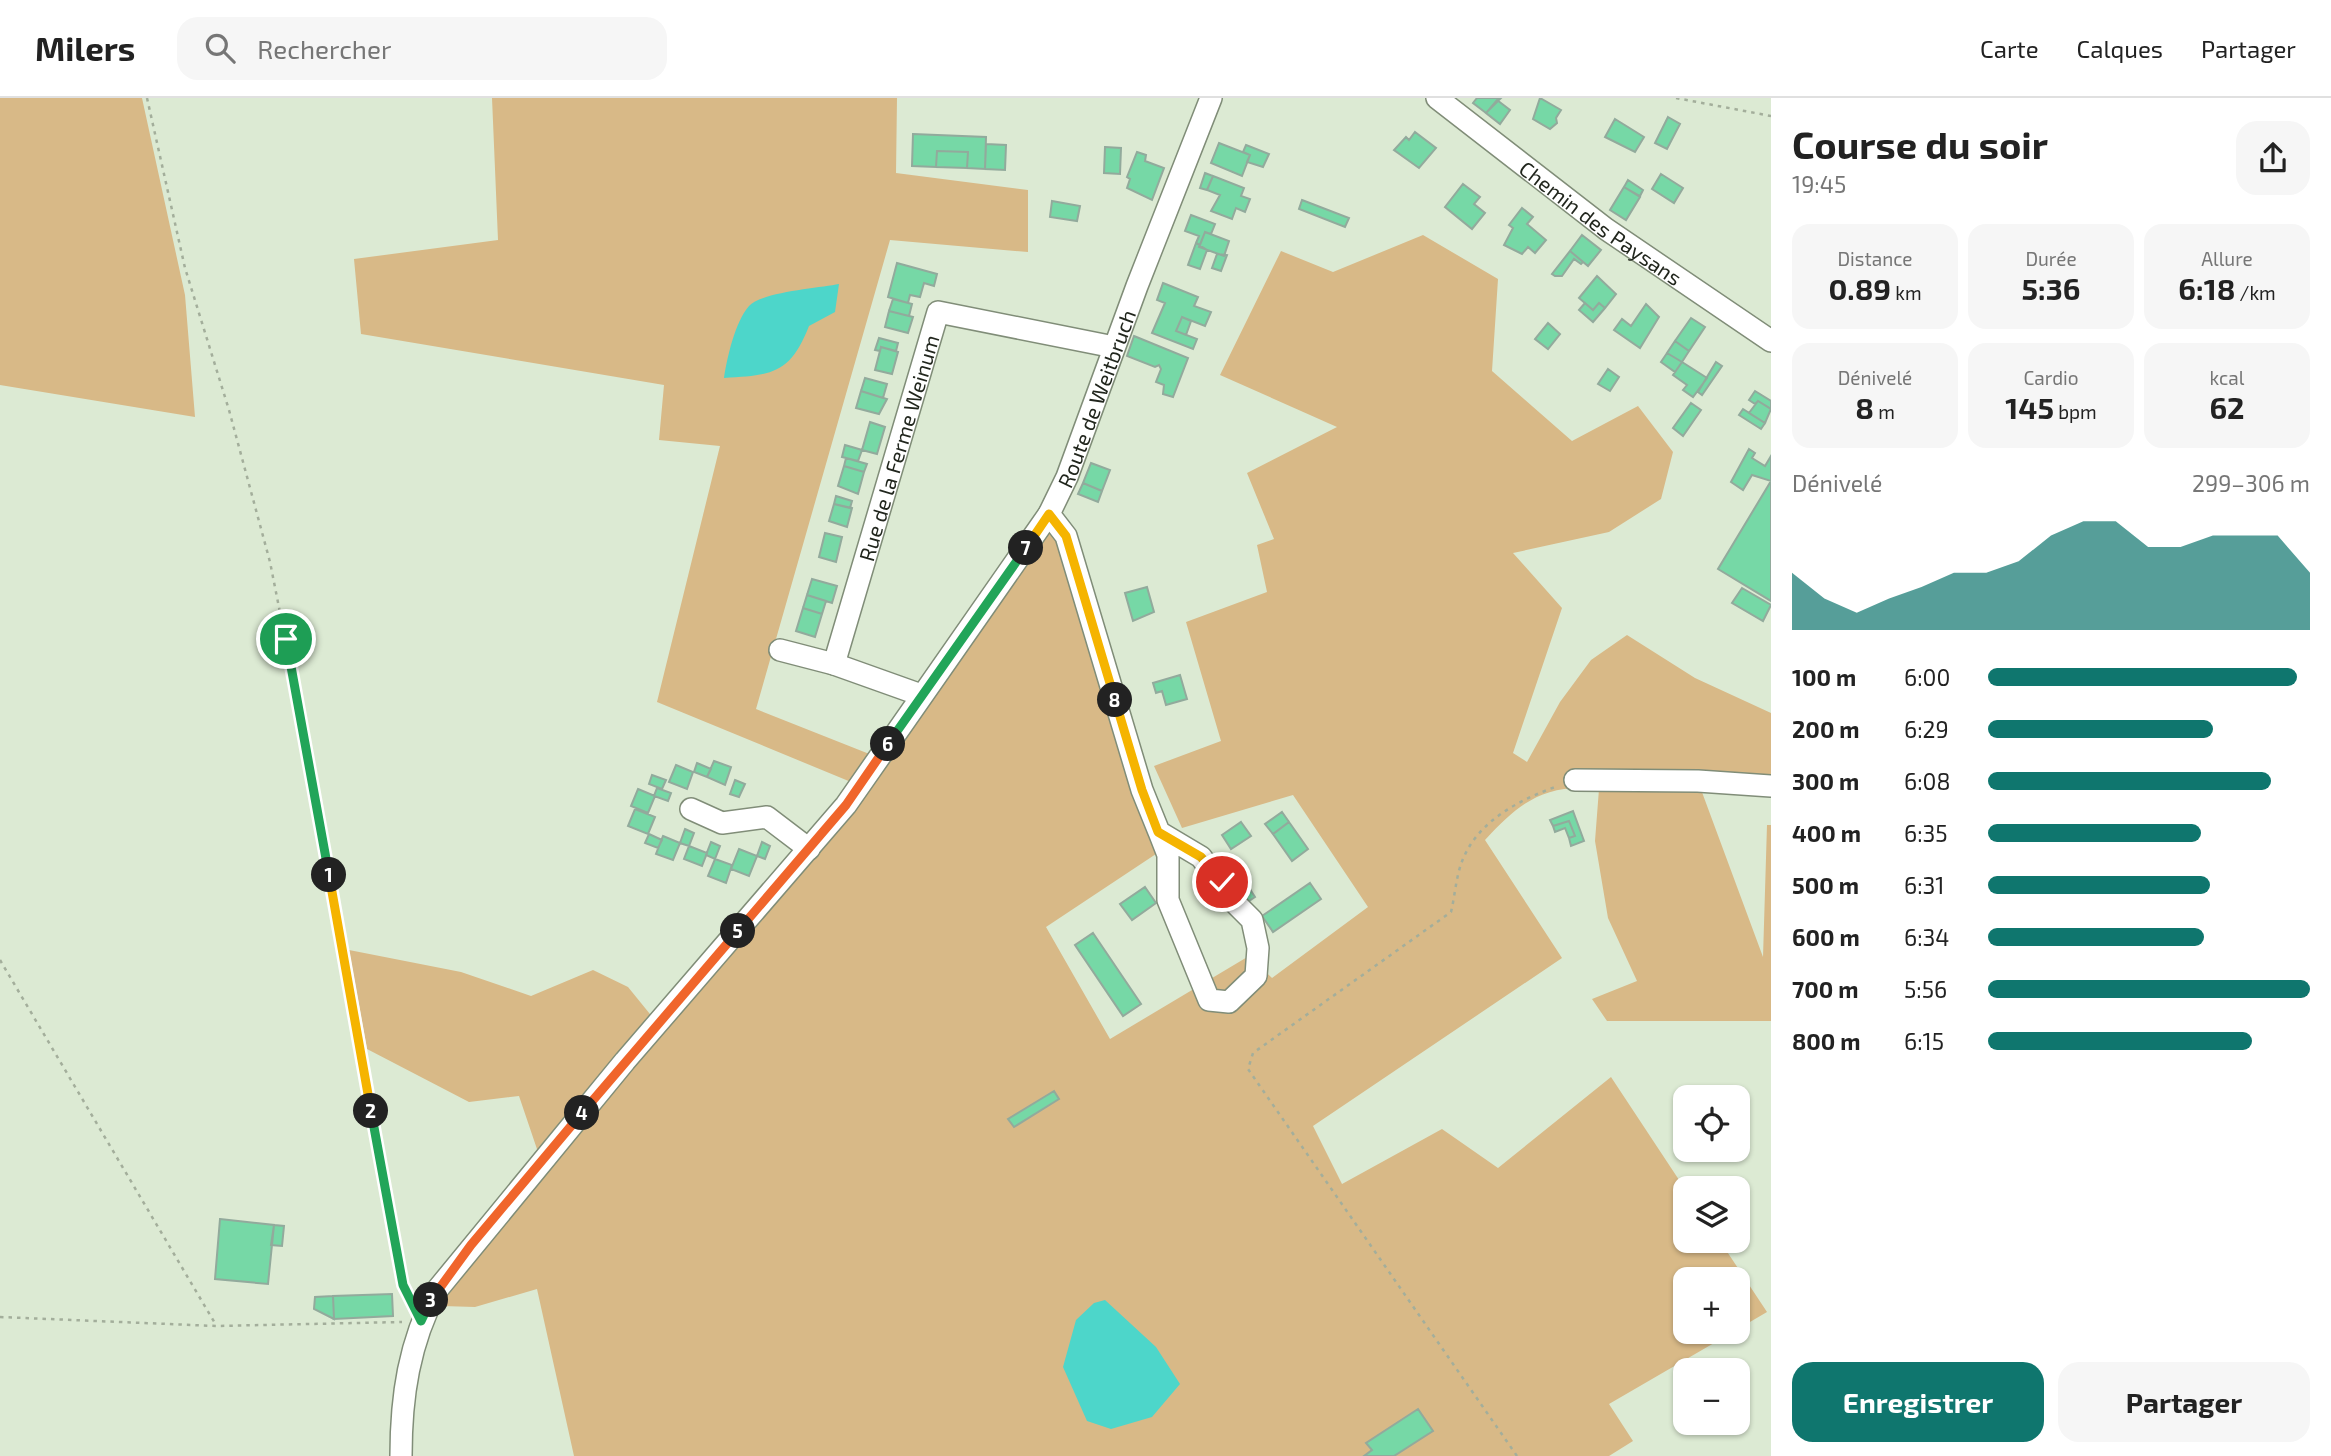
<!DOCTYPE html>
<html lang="fr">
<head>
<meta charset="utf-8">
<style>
  :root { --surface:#fff; --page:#f6f6f6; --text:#222; --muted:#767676; --line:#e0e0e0; --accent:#0f766e }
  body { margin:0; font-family:"Exo 2",sans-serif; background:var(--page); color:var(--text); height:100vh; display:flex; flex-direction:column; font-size:26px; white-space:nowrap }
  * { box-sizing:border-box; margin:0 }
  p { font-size:23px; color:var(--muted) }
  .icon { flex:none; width:38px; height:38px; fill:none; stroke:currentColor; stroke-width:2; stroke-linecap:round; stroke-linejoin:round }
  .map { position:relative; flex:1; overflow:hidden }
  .details { display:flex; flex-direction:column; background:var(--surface); width:560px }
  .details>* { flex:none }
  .controls { position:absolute; left:1673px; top:987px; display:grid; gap:14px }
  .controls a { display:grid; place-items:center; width:77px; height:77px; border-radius:14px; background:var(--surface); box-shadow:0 2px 5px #0004; font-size:35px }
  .pin { position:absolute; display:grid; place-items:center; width:60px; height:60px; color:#fff; margin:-30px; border:4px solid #fff; border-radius:50%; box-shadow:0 2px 7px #0007 }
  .km { position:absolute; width:35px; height:35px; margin:-18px; border-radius:50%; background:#222; color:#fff; font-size:19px; line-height:35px; text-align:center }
  .round { display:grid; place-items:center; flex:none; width:74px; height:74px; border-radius:21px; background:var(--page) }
  .summary { display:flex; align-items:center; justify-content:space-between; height:119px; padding:0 21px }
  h1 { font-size:38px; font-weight:700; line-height:52px }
  .metrics { display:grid; grid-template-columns:repeat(3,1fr); gap:10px; height:119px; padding:7px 21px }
  .metrics div { display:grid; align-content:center; border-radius:18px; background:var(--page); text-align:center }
  .metrics b { font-size:30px; font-weight:700 }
  .metrics small { font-size:19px; font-weight:400 }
  .metrics p { font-size:19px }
  .chart { height:196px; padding:14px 21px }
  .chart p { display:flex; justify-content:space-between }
  .chart svg { width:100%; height:126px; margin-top:7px; fill:var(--accent); opacity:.7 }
  .button { display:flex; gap:14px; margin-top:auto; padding:14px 21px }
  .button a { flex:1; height:80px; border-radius:21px; background:var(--accent); color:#fff; font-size:28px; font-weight:700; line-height:80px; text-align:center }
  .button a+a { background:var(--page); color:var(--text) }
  ul { padding:0 21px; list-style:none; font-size:23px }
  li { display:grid; grid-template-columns:112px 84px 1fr; align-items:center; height:52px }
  li i { height:18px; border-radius:9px; background:var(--accent) }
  header { display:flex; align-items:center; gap:42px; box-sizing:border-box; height:98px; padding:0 35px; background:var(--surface); border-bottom:2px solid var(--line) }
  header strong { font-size:33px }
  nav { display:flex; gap:38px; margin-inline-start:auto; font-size:24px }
  .search { width:490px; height:63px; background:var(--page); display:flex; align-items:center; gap:18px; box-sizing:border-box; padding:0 24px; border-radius:21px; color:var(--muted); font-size:26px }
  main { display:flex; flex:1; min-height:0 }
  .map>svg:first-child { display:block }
  .green { fill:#d8b987 }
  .water { fill:#4dd6ca }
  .building { fill:#76d8a6; stroke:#92aa9c; stroke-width:2 }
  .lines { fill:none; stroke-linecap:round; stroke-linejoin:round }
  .minor-casing { stroke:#808d78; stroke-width:24 }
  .path { stroke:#a3ae9b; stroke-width:2.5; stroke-dasharray:3.5 5; stroke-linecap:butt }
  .minor { stroke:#fff; stroke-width:21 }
  .split-1-casing { stroke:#fff; stroke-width:14 }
  .split-2-casing { stroke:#fff; stroke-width:14 }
  .split-3-casing { stroke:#fff; stroke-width:14 }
  .split-4-casing { stroke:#fff; stroke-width:14 }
  .split-5-casing { stroke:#fff; stroke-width:14 }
  .split-6-casing { stroke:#fff; stroke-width:14 }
  .split-7-casing { stroke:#fff; stroke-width:14 }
  .split-8-casing { stroke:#fff; stroke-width:14 }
  .split-9-casing { stroke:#fff; stroke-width:14 }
  .split-1 { stroke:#22a559; stroke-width:9 }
  .split-2 { stroke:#f5b400; stroke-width:9 }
  .split-3 { stroke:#22a559; stroke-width:9 }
  .split-4 { stroke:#f0652b; stroke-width:9 }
  .split-5 { stroke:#f0652b; stroke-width:9 }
  .split-6 { stroke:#f0652b; stroke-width:9 }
  .split-7 { stroke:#22a559; stroke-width:9 }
  .split-8 { stroke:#f5b400; stroke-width:9 }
  .split-9 { stroke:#f5b400; stroke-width:9 }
  .labels { text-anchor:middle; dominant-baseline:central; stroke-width:7; stroke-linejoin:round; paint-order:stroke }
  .street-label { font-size:21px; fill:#21261d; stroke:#e9f8e0 }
</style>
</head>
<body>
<header>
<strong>Milers</strong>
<div class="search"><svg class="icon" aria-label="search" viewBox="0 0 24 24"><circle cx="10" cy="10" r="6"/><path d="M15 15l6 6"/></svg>Rechercher</div>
<nav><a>Carte</a><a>Calques</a><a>Partager</a></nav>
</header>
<main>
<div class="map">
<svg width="1771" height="1358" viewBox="0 0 1771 1358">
  <rect width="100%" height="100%" fill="#dcead3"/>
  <!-- green -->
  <path class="green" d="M0,0h142l43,197 10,122 -195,-32z
    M492,0h405l-1,75 132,17v62l-138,-12 -134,469 126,50 168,-232 13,21 99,302 -116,77 64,112 139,-83 23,22 96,-71 -75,-112 -111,33 -28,-62 67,-25 -35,-119 81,-30 -10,-47 17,-6 -27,-66 90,-46 -117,-52 61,-124 52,21 90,-37 75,44 -6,92 80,70 66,-35 35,46 -12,47 -52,33 -96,21 49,55 -49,145 14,9 33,-60 31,-42 36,-25 68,43 76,35v64l-75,-1 67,181 4,-132h4v196h-164l-15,-22 45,-18 -29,-63 -13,-77 4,-52c-54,-6 -79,13 -114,51l77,118 -249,168 29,58 100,-55 56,39 113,-91 74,112v52h35l47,71 -29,17v-50h-53v53h48l-124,72 24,37 -24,15h-1035l-37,-167 -62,18 -33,-1 9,-26 417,-491 -211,-87 63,-256 -61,-6 5,-55 -303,-51 -7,-75 144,-19z
    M349,852l112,22 70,24 62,-26 35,17 26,32 -115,136 -20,-59 -50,6 -102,-53z"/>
  <!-- water -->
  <path class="water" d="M839,186l-4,28 -26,14c-19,48 -36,49 -85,52 3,-20 11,-56 25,-72 12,-14 71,-18 90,-22z
    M1105,1202l51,47 24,37 -28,33 -41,12 -24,-8 -24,-54 13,-47 18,-17z"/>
  <!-- building -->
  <path class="building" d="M1477,0h24l-15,15 -13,-10z
    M1540,0l21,12 -5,8 1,5 -7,6 -17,-10z
    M1497,2l13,10 -10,14 -14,-11z
    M1668,19l12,7 -13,25 -12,-6z
    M1615,21l29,18 -9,15 -30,-15z
    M1415,34l21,16 -17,20 -25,-18 12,-13 3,3z
    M913,36l73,3 -1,32 -18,-1 1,-16 -31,-1 -1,16 -24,-1z
    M1219,45l31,12 -8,21 -31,-13z
    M986,46l20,1 -1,25 -20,-1z
    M1246,47l23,9 -6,13 -16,-5 3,-7 -7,-3z
    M1105,49l16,1 -1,26 -16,-1z
    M937,53l31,1 -1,16 -31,-1z
    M1137,54l9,3 -1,6 19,7 -12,32 -25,-12 3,-9 -3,-2z
    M1205,75l8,3 -6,14 -7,-2z
    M1661,76l22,14 -9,15 -22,-14z
    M1213,78l31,12 -3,8 9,3 -5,13 -9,-4 -4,11 -21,-8 9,-16 -13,-5z
    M1628,82l15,10 -3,6 -16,-9z
    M1463,86l17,13 -6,7 11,9 -13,16 -27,-22z
    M1624,89l16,10 -14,23 -16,-10z
    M1302,102l47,18 -4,9 -46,-18z
    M1052,103l28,5 -3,15 -27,-4z
    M1522,110l11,9 -6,7 19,16 -11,13 -7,-6 -6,7 -18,-9 9,-17 -4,-3z
    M1191,117l24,9 -4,10 -6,-2 -5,13 -4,-2 3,-7 -14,-5z
    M1205,134l24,9 -5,15 -25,-9z
    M1582,137l19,15 -13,16 -18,-15z
    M1196,145l11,7 -7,19 -12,-4z
    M1570,153l13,11 -2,2 -7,-5 -12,17h-7l-3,-2z
    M1217,156l10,1 -6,16 -9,-3z
    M897,165l40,11 -3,12 -10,-3 -4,14 -10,-2 -2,8 -20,-6z
    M1597,178l19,18 -11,14 -6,-5 -6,7 -14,-12z
    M1163,185l35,14 -4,9 17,6 -6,14 -23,-9 -6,14 21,8 -4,10 -41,-16 13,-30 -8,-3z
    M893,201l19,5 -3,12 -20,-5z
    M1585,205l8,7 6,-7 6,5 -12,14 -14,-12z
    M1646,206l13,13 -19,31 -26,-18 8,-11 9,7z
    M889,213l24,6 -5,16 -23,-6z
    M1182,219l9,4 -5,14 -10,-4z
    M1691,220l14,9 -16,24 -14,-10z
    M1548,225l12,11 -12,15 -13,-10z
    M1134,238l54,22 -15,39 -10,-3 1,-9 -8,-3 5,-13 -2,-4 -4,2 -28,-11z
    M879,240l19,5 -2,8 -15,-4 -1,4 -5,-1z
    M1675,243l14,10 -7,11 -15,-9z
    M881,249l17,5 -6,22 -17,-4z
    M1667,255l15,9 -7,10 -14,-10z
    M1682,264l25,16 -14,19 -10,-7 4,-5 -14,-10z
    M1716,264l6,4 -20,29 -4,-3z
    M1608,271l11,8 -9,14 -12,-7z
    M865,280l22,6 -4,14 -22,-7z
    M861,293l26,8 -8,15 -23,-6z
    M1755,293l16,10v8l-13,-8 -3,3 -6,-4z
    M1758,303l13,8 -6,14 -16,-10z
    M1691,305l10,7 -18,26 -10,-8z
    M1743,311l22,14 -4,6 -22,-14z
    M870,324l15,5 -8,27 -15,-4z
    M845,347l17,5 -4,11 -16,-4z
    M1749,351l6,4 -3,5 13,8 6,-10v25l-19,-6 -9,15 -12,-8z
    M846,360l21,6 -3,8 -20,-6z
    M1091,365l19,7 -8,21 -19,-8z
    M844,368l20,6 -6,22 -20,-8z
    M1771,383v120l-53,-32z
    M1083,385l19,8 -4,11 -20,-8z
    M836,398l16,5 -2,7 -16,-4z
    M834,406l18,4 -5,19 -18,-6z
    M825,435l17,4 -6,25 -17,-5z
    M812,481l25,7 -5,17 -25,-8z
    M1147,489l7,25 -21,9 -8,-28z
    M1742,490l29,17 -8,16 -31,-18z
    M807,497l19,6 -4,13 -19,-6z
    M803,510l19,6 -7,23 -19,-6z
    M1180,577l7,24 -21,6 -4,-14 -6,2 -3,-10z
    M714,663l17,6 -6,18 -18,-8z
    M697,665l14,6 -4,8 -13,-5z
    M676,667l17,7 -6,17 -18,-7z
    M652,677l14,5 -4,9 -13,-5z
    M735,682l10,4 -6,13 -9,-3z
    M657,690l14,5 -3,8 -14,-5z
    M638,691l17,7 -7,17 -17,-7z
    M635,711l20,8 -7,17 -20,-8z
    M1573,713l11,30 -13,5 -2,-8 6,-2 -6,-15 -16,5 -3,-6z
    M1282,714l7,10 -16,12 -8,-10z
    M1569,723l6,15 -6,2 -4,-10 -10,4 -2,-6z
    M1241,724l10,14 -20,13 -9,-14z
    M1289,724l19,27 -16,12 -19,-27z
    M685,731l9,4 -5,13 -9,-3z
    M649,736l13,6 -4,8 -13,-5z
    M663,738l17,7 -7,17 -17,-6z
    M711,744l9,4 -5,13 -9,-4z
    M762,744l8,4 -5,13 -8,-3z
    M689,748l18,7 -5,13 -18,-7z
    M739,751l18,7 -8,20 -18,-7z
    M715,761l17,6 -6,18 -18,-7z
    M1235,768l20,31 -12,8 -20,-32z
    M1310,785l11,16 -48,33 -11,-16z
    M1145,789l11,16 -24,17 -12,-16z
    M1093,835l48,71 -18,12 -48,-71z
    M1054,993l5,8 -45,28 -6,-8z
    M220,1121l54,6 -6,59 -53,-5z
    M274,1127l10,1 -2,20 -11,-1z
    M392,1196l1,22 -59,3 -1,-23z
    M333,1198l1,23 -20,-10 1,-12z
    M1418,1311l15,22 -39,25h-30l8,-6 -6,-7z"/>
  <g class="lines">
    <!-- minor casing -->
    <g class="minor-casing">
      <g id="minor">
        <path id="s1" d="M1437,0l169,131 165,112"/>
        <path d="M1049,416l17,22 76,254 17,42 42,25 32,44 19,19 6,28 -2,28 -27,26 -20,-2 -41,-100v-45l-9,-23"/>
        <path d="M780,552l54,14"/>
        <path id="s2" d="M921,597l-87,-31 104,-352 176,35"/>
        <path d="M1575,682l123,1 73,5"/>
        <path d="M691,711l31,14 45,-6 42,32"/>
        <path id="s3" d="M401,1358c0,-60 8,-113 36,-166l188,-229 221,-256 203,-291 18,-37 70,-191 74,-188"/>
      </g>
    </g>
    <!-- path -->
    <path class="path" d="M147,0l38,170 44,142 41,152 45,227 88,496 7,15
      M1676,0l95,18
      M0,862l216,365
      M0,1219l216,9 186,-4
      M1517,1358l-269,-387 5,-16 198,-141c4,-16 5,-37 12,-53 16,-39 58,-60 95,-73"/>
    <!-- minor -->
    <use href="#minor" class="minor"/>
  </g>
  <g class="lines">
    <!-- split-1 casing -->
    <g class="split-1-casing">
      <path id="split-1" d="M286,541l43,236"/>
    </g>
    <!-- split-2 casing -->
    <g class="split-2-casing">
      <path id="split-2" d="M329,777l42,236"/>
    </g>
    <!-- split-3 casing -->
    <g class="split-3-casing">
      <path id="split-3" d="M371,1013l32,174 18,36 10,-21"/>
    </g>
    <!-- split-4 casing -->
    <g class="split-4-casing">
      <path id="split-4" d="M431,1202l40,-55 111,-132"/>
    </g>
    <!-- split-5 casing -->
    <g class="split-5-casing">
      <path id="split-5" d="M582,1015l156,-182"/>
    </g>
    <!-- split-6 casing -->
    <g class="split-6-casing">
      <path id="split-6" d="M738,833l108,-126 42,-61"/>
    </g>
    <!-- split-7 casing -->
    <g class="split-7-casing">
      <path id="split-7" d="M888,646l138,-196"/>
    </g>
    <!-- split-8 casing -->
    <g class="split-8-casing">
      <path id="split-8" d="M1026,450l23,-34 17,22 49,164"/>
    </g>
    <!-- split-9 casing -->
    <g class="split-9-casing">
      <path id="split-9" d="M1115,602l27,90 16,42 43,25 21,25"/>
    </g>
    <!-- split-1 -->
    <use href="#split-1" class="split-1"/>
    <!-- split-2 -->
    <use href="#split-2" class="split-2"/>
    <!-- split-3 -->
    <use href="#split-3" class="split-3"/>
    <!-- split-4 -->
    <use href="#split-4" class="split-4"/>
    <!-- split-5 -->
    <use href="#split-5" class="split-5"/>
    <!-- split-6 -->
    <use href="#split-6" class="split-6"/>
    <!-- split-7 -->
    <use href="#split-7" class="split-7"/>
    <!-- split-8 -->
    <use href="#split-8" class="split-8"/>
    <!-- split-9 -->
    <use href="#split-9" class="split-9"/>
  </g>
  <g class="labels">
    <!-- street labels -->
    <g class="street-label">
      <text stroke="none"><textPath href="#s1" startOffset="206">Chemin des Paysans</textPath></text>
      <text stroke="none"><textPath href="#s3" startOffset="1286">Route de Weitbruch</textPath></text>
      <text stroke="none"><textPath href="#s2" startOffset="318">Rue de la Ferme Weinum</textPath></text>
    </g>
  </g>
</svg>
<div class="controls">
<a><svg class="icon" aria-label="locate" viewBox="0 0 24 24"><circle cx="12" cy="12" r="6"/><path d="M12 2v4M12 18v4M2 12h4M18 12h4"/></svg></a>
<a><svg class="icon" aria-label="layers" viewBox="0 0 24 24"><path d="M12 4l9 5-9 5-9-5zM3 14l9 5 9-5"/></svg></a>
<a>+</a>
<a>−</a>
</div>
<div class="pin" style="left:286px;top:541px;background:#1e9e55"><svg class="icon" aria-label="arrive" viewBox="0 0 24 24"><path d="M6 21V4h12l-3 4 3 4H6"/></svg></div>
<div class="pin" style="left:1222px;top:784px;background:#d93025"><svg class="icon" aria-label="check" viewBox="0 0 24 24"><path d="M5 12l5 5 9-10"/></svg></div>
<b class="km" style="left:329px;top:777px">1</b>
<b class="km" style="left:371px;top:1013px">2</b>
<b class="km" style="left:431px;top:1202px">3</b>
<b class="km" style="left:582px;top:1015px">4</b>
<b class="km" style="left:738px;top:833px">5</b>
<b class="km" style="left:888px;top:646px">6</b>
<b class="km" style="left:1026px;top:450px">7</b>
<b class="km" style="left:1115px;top:602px">8</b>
</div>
<section class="details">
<div class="summary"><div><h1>Course du soir</h1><p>19:45</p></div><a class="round"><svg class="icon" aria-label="share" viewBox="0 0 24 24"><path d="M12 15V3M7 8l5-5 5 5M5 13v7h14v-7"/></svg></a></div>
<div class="metrics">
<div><p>Distance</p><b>0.89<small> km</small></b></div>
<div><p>Durée</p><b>5:36</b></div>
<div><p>Allure</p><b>6:18<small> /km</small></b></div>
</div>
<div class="metrics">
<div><p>Dénivelé</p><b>8<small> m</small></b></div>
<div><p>Cardio</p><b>145<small> bpm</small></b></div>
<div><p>kcal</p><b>62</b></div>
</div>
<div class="chart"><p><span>Dénivelé</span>299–306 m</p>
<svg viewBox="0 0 160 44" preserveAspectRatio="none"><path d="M0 44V24L10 33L20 38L30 33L40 29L50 24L60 24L70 20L80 11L90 6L100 6L110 15L120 15L130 11L140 11L150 11L160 24V44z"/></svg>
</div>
<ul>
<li><b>100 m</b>6:00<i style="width:96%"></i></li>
<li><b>200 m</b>6:29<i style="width:70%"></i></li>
<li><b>300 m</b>6:08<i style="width:88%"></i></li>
<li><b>400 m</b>6:35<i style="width:66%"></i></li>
<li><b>500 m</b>6:31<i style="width:69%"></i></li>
<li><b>600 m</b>6:34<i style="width:67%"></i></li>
<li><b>700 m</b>5:56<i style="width:100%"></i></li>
<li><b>800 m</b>6:15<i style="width:82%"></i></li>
</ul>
<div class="button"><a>Enregistrer</a><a>Partager</a></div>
</section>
</main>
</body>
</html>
